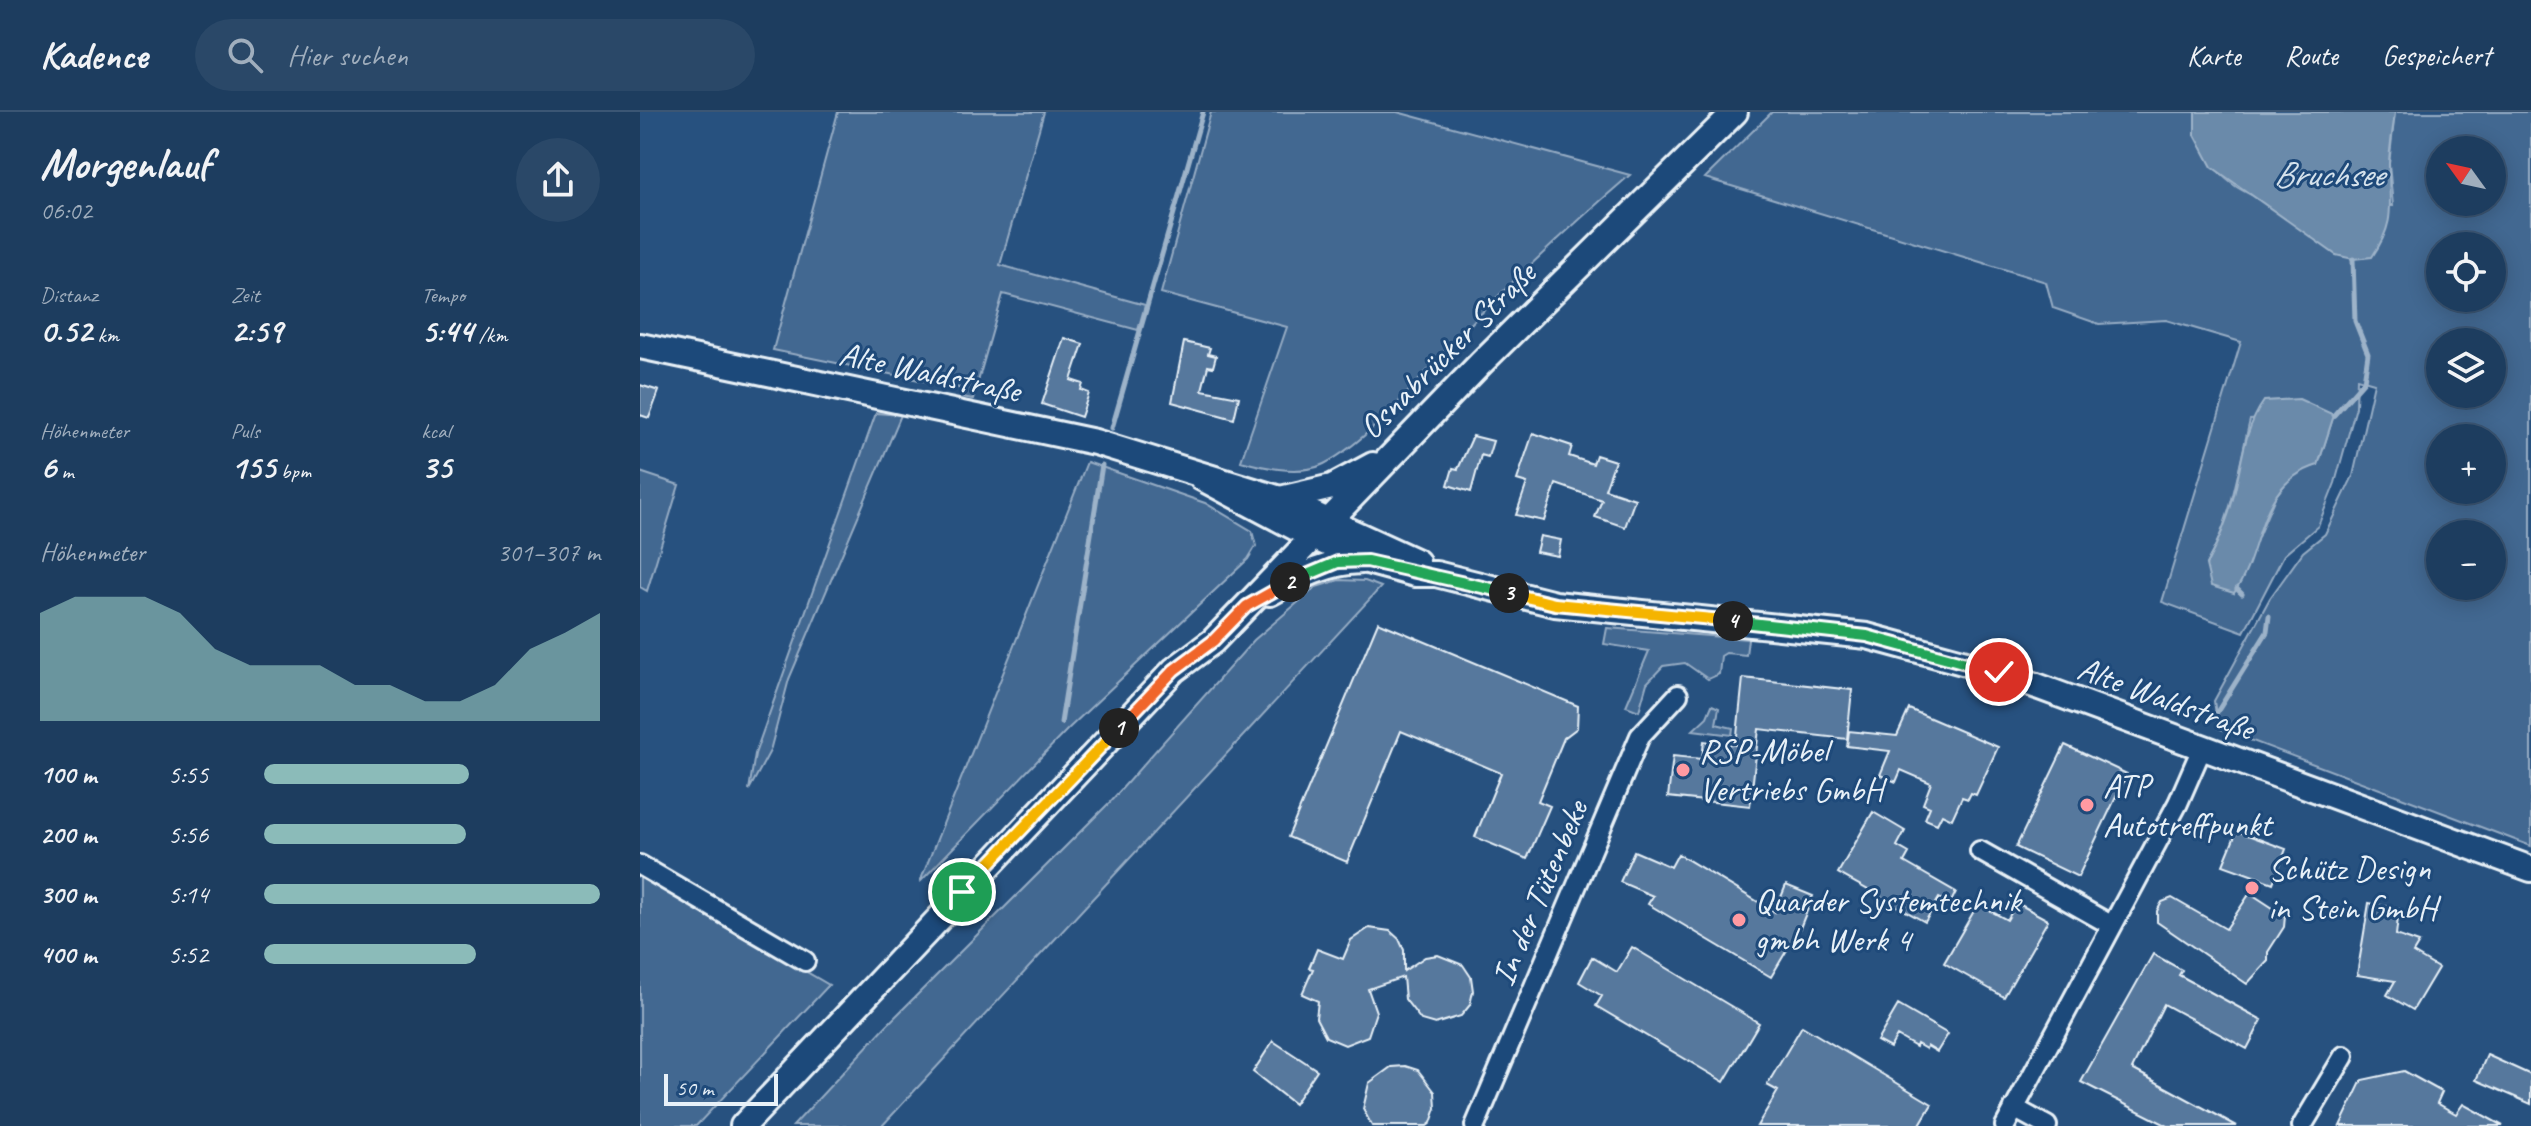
<!DOCTYPE html>
<html lang="de">
<head>
<meta charset="utf-8">
<style>
  :root { --surface:#1d3d5f; --page:#2a4868; --text:#f1f3f6; --muted:#a0aebd; --line:#3b5674; --accent:#8bbbb9 }
  body { margin:0; font-family:Caveat,sans-serif; background:var(--page); color:var(--text); height:100vh; display:flex; flex-direction:column; font-size:30px; white-space:nowrap }
  * { box-sizing:border-box; margin:0 }
  p { font-size:26px; color:var(--muted) }
  .icon { flex:none; width:44px; height:44px; fill:none; stroke:currentColor; stroke-width:2; stroke-linecap:round; stroke-linejoin:round }
  .map { position:relative; flex:1; overflow:hidden }
  .drawer { display:flex; flex-direction:column; background:var(--surface); width:640px }
  .drawer>* { flex:none }
  .needle { width:52px; rotate:303deg }
  .fabs { position:absolute; left:1786px; top:24px; display:grid; gap:16px }
  .fabs a { display:grid; place-items:center; width:80px; height:80px; border-radius:50%; background:var(--surface); box-shadow:0 4px 20px #0003,0 0 0 2px var(--line); font-size:40px }
  .scale { position:absolute; left:24px; bottom:20px; width:114px; box-sizing:border-box; padding-left:8px; border:4px solid #e8f1f8; border-top:0; font-size:22px; line-height:28px; white-space:nowrap; color:#e8f1f8; -webkit-text-stroke:6px #1f4a7a; paint-order:stroke }
  .pin { position:absolute; display:grid; place-items:center; width:68px; height:68px; color:#fff; margin:-34px; border:4px solid #fff; border-radius:50%; box-shadow:0 2px 8px #0007 }
  .km { position:absolute; width:40px; height:40px; margin:-20px; border-radius:50%; background:#222; color:#fff; font-size:22px; line-height:40px; text-align:center }
  .round { display:grid; place-items:center; flex:none; width:84px; height:84px; border-radius:42px; background:var(--page) }
  .head { display:flex; align-items:center; justify-content:space-between; height:136px; padding:0 40px }
  h1 { font-size:44px; font-weight:700; line-height:60px }
  .metrics { display:grid; grid-template-columns:repeat(3,1fr); gap:12px; height:136px; padding:8px 40px }
  .metrics div { display:grid; align-content:center }
  .metrics b { font-size:34px; font-weight:700 }
  .metrics small { font-size:22px; font-weight:400 }
  .metrics p { font-size:22px }
  .chart { height:224px; padding:16px 40px }
  .chart p { display:flex; justify-content:space-between }
  .chart svg { width:100%; height:144px; margin-top:8px; fill:var(--accent); opacity:.7 }
  ul { padding:0 40px; list-style:none; font-size:26px }
  li { display:grid; grid-template-columns:128px 96px 1fr; align-items:center; height:60px }
  li i { height:20px; border-radius:10px; background:var(--accent) }
  header { display:flex; align-items:center; gap:48px; box-sizing:border-box; height:112px; padding:0 40px; background:var(--surface); border-bottom:2px solid var(--line) }
  header strong { font-size:38px }
  nav { display:flex; gap:44px; margin-inline-start:auto; font-size:28px }
  .search { width:560px; height:72px; background:var(--page); display:flex; align-items:center; gap:20px; box-sizing:border-box; padding:0 28px; border-radius:44px; color:var(--muted); font-size:30px }
  main { display:flex; flex:1; min-height:0 }
  .map>svg:first-child { display:block }
  .green { fill:#436891; stroke:#96acc4; stroke-width:2; fill-rule:evenodd }
  .water { fill:#6b8aaa; stroke:#9db3c9; stroke-width:2 }
  .lines { fill:none; stroke-linecap:round; stroke-linejoin:round }
  .stream { stroke:#9db3c9; stroke-width:5 }
  .building { fill:#57789d; stroke:#e8f1f8; stroke-width:2 }
  .street-casing { stroke:#e8f1f8; stroke-width:24 }
  .secondary-casing { stroke:#e8f1f8; stroke-width:30 }
  .street { stroke:#1f4a7a; stroke-width:18 }
  .secondary { stroke:#1f4a7a; stroke-width:24 }
  .split-1-casing { stroke:#fff; stroke-width:16 }
  .split-2-casing { stroke:#fff; stroke-width:16 }
  .split-3-casing { stroke:#fff; stroke-width:16 }
  .split-4-casing { stroke:#fff; stroke-width:16 }
  .split-5-casing { stroke:#fff; stroke-width:16 }
  .split-1 { stroke:#f5b400; stroke-width:10 }
  .split-2 { stroke:#f0652b; stroke-width:10 }
  .split-3 { stroke:#22a559; stroke-width:10 }
  .split-4 { stroke:#f5b400; stroke-width:10 }
  .split-5 { stroke:#22a559; stroke-width:10 }
  .poi-dot { fill:#ff9aa2; stroke:#1f4a7a; stroke-width:3 }
  .labels { text-anchor:middle; dominant-baseline:central; stroke-width:6; stroke-linejoin:round; paint-order:stroke }
  .street-label { font-size:34px; fill:#e8f1f8; stroke:#1f4a7a }
  .poi-label { font-size:34px; fill:#e8f1f8; stroke:#1f4a7a; text-anchor:start }
  .water-label { font-size:36px; font-style:italic; fill:#d5e2ec; stroke:#1f4a7a }
</style>
</head>
<body>
<header>
<strong>Kadence</strong>
<div class="search"><svg class="icon" aria-label="search" viewBox="0 0 24 24"><circle cx="10" cy="10" r="6"/><path d="M15 15l6 6"/></svg>Hier suchen</div>
<nav><a>Karte</a><a>Route</a><a>Gespeichert</a></nav>
</header>
<main>
<section class="drawer">
<div class="head"><div><h1>Morgenlauf</h1><p>06:02</p></div><a class="round"><svg class="icon" aria-label="share" viewBox="0 0 24 24"><path d="M12 15V3M7 8l5-5 5 5M5 13v7h14v-7"/></svg></a></div>
<div class="metrics">
<div><p>Distanz</p><b>0.52<small> km</small></b></div>
<div><p>Zeit</p><b>2:59</b></div>
<div><p>Tempo</p><b>5:44<small> /km</small></b></div>
</div>
<div class="metrics">
<div><p>Höhenmeter</p><b>6<small> m</small></b></div>
<div><p>Puls</p><b>155<small> bpm</small></b></div>
<div><p>kcal</p><b>35</b></div>
</div>
<div class="chart"><p><span>Höhenmeter</span>301–307 m</p>
<svg viewBox="0 0 160 44" preserveAspectRatio="none"><path d="M0 44V11L10 6L20 6L30 6L40 11L50 22L60 27L70 27L80 27L90 33L100 33L110 38L120 38L130 33L140 22L150 17L160 11V44z"/></svg>
</div>
<ul>
<li><b>100 m</b>5:55<i style="width:61%"></i></li>
<li><b>200 m</b>5:56<i style="width:60%"></i></li>
<li><b>300 m</b>5:14<i style="width:100%"></i></li>
<li><b>400 m</b>5:52<i style="width:63%"></i></li>
</ul>
</section>
<div class="map">
<svg width="1891" height="1014" viewBox="0 0 1891 1014">
  <rect width="100%" height="100%" fill="#27517f"/>
  <filter id="ink" filterUnits="userSpaceOnUse"><feTurbulence type="fractalNoise" baseFrequency=".0125" numOctaves="2"/><feDisplacementMap in="SourceGraphic" scale="16" xChannelSelector="R" yChannelSelector="G"/><feConvolveMatrix kernelMatrix="1 2 1 2 8 2 1 2 1" color-interpolation-filters="sRGB"/></filter>
  <g filter="url(#ink)">
    <!-- green -->
    <path class="green" d="M198,0h206l-44,153 145,40 -7,25 -135,-36 -30,105 -11,-2 1,-8 -190,-39z
      M571,0h186l233,63c-58,50 -115,103 -169,159 -39,40 -87,104 -137,130 -24,12 -59,4 -83,-3l46,-134 -126,-34z
      M1132,0h423c1,39 24,70 61,85 18,8 110,8 137,9l-4,-42 6,-52h136v734l-313,-118 -4,-27 56,-103 33,-46 22,-18 28,-58 21,-93 -17,-5 -1,29 -21,76 -17,43 -34,29 -40,77 -82,-30 79,-260 -75,-22 -67,4 -46,-16 -7,-26 -341,-104zM1800,38h52v52h-52zM1800,134h52v52h-52zM1800,230h52v52h-52zM1694,303l-16,50 -23,7 -20,25 -41,96 -28,-29c26,-44 32,-94 44,-144zM1800,326h52v52h-52zM1800,422h52v52h-52z
      M236,301l25,2 -112,264 -19,72 -21,39 6,-36z
      M447,350l118,41 47,28 4,15 -8,13 -180,170 -148,153z
      M0,360l39,13 -32,106 -7,-4z
      M699,468l26,1 16,6 -499,539h-89l93,-100 224,-224 144,-162 62,-53z
      M967,516l141,11 -2,16 -20,-2 -5,3 -2,18 -11,5 -23,-16 -22,3 -16,17 -8,28 -13,-5 23,-55 -45,-7z
      M1072,593l7,3 -3,16 17,4 -1,7 -39,-5 14,-13z
      M0,763l189,110 -133,141h-56z"/>
    <!-- water -->
    <path class="water" d="M1555,0h200c-2,17 -5,33 -6,50 -1,42 9,57 -17,95l-19,2 -17,-4 -124,-88 -17,-32z
      M1659,287l35,16 -16,50c-64,20 -53,85 -84,128l-23,-7 -5,-21c12,-22 22,-46 28,-70 8,-33 10,-66 30,-94z"/>
    <g class="lines">
      <!-- stream -->
      <path class="stream" d="M1694,303l30,-34 4,-27 -13,-33 -2,-62
        M472,316l91,-316
        M1597,477l5,5
        M1574,605l53,-85 2,-16
        M421,611l41,-258"/>
    </g>
    <!-- building -->
    <path class="building" d="M424,226l19,6 -12,36 12,4 -2,6 8,3 -8,24 -39,-13z
      M544,230l26,6 -2,6 8,2 -3,11 -5,-1 -6,24 37,7 -5,22 -62,-17z
      M0,273l19,6 -10,27 -9,-3z
      M893,321l39,13 -3,10 24,8 3,-9 19,6 -10,28 30,10 -10,28 -30,-10 7,-17 -46,-16 -12,37 -28,-6 11,-32 -10,-3z
      M833,324l20,5 -5,16 -7,-2 -10,37 -23,-7 5,-17 5,1z
      M900,424l21,4 -3,16 -22,-4z
      M738,510l200,84 -1,22 -13,10 -26,63 12,5 -23,53 -52,-22 26,-64 -100,-42 -54,131 -59,-25z
      M1103,566l109,12 -5,49 -88,-10 -9,77 -82,-9 5,-41 29,3 2,-18 32,4z
      M1269,597l89,38 -22,48 -5,-2 -3,6 -6,-2 -10,22 -10,-5 -5,10 -12,-5 5,-12 -7,-3 8,-21 -30,-13 -5,12 -16,-7 10,-24 -43,-5 2,-15 48,5z
      M1425,633l62,29 -49,103 -62,-30z
      M1233,700l32,19 -8,15 12,7 -5,9 52,30 -6,12 -11,-6 -14,24 -87,-49z
      M1597,719l49,18 -13,34 -50,-18z
      M994,739l37,16 7,-13 97,58 11,-27 27,11 -13,32 -29,49 -123,-73 5,-8 -33,-14z
      M1610,781l35,23 -1,11 -16,25v9l-21,23 -90,-62v-11l5,-9 10,-4 54,31z
      M1377,791l31,17 -44,77 -60,-34 34,-59 29,16z
      M1729,791l30,6 -3,26 23,8 -6,10 25,15 -25,42 -26,-15 8,-14 -38,-6z
      M729,816l21,3 9,8 5,11v21l21,-14 13,-2 25,10 8,12 2,14 -3,14 -9,11 -26,8 -14,-4 -16,-21 -2,-22 -35,12 8,23 -8,24 -23,9 -19,-8 -10,-19 2,-17 -16,-7 11,-25 -4,-1 8,-19 26,10 8,-19z
      M992,835l127,76 -35,59 -128,-76 6,-10 -23,-14 13,-25 25,15z
      M1513,842l29,16 -3,5 83,45 -15,29 -83,-45 -32,65 105,57h-69l-87,-44z
      M1258,893l50,29 -11,18 -10,-6 -1,3 -9,-5 -1,3 -19,-11 -7,12 -13,-7z
      M1162,914l130,78 -13,22h-162l21,-35 -11,-6z
      M633,929l44,29 -23,34 -41,-32z
      M1847,943l44,20v29l-55,-24z
      M765,954l13,4 17,22 1,16 -5,15 -4,3h-55l-9,-17 6,-26 22,-16z
      M1764,959l38,21 -5,11 19,11 7,-10 40,22h-163l22,-46z"/>
    <g class="lines">
      <!-- street casing -->
      <g class="street-casing">
        <path id="street" d="M1340,739l131,74
          M0,753l165,96
          M1374,996l33,18
          M835,1014l165,-390 38,-41
          M1365,1014l173,-323 24,-55
          M1662,1014l42,-70"/>
      </g>
      <!-- secondary casing -->
      <g class="secondary-casing">
        <path id="secondary" d="M0,234l455,96 185,57 137,63
          M562,366l111,59 54,24 48,13h21l119,30 312,32 132,36 532,197
          M640,387l52,-12 41,-22
          M630,481c30,-17 58,-31 92,-32
          M103,1014l431,-456 39,-29 268,-278 254,-251"/>
      </g>
      <!-- street -->
      <use href="#street" class="street"/>
      <!-- secondary -->
      <use href="#secondary" class="secondary"/>
    </g>
  </g>
  <g class="lines" filter="url(#ink)">
    <!-- split-1 casing -->
    <g class="split-1-casing">
      <path id="split-1" d="M322,780l157,-164"/>
    </g>
    <!-- split-2 casing -->
    <g class="split-2-casing">
      <path id="split-2" d="M479,616l55,-58 39,-29 34,-35 43,-24"/>
    </g>
    <!-- split-3 casing -->
    <g class="split-3-casing">
      <path id="split-3" d="M650,470l48,-20 29,-1 142,32"/>
    </g>
    <!-- split-4 casing -->
    <g class="split-4-casing">
      <path id="split-4" d="M869,481l46,11 178,17"/>
    </g>
    <!-- split-5 casing -->
    <g class="split-5-casing">
      <path id="split-5" d="M1093,509l134,15 132,36"/>
    </g>
    <!-- split-1 -->
    <use href="#split-1" class="split-1"/>
    <!-- split-2 -->
    <use href="#split-2" class="split-2"/>
    <!-- split-3 -->
    <use href="#split-3" class="split-3"/>
    <!-- split-4 -->
    <use href="#split-4" class="split-4"/>
    <!-- split-5 -->
    <use href="#split-5" class="split-5"/>
  </g>
  <!-- markers -->
  <g class="poi-dot">
    <circle cx="1043" cy="658" r="8"/>
    <circle cx="1447" cy="693" r="8"/>
    <circle cx="1612" cy="776" r="8"/>
    <circle cx="1099" cy="808" r="8"/>
  </g>
  <g class="labels">
    <!-- street labels -->
    <g class="street-label">
      <text transform="translate(807 238) rotate(-45)">Osnabrücker Straße</text>
      <text transform="translate(290 260) rotate(12)">Alte Waldstraße</text>
      <text transform="translate(1526 586) rotate(20)">Alte Waldstraße</text>
      <text transform="translate(899 781) rotate(-67)">In der Tütenbeke</text>
    </g>
    <!-- poi labels -->
    <g class="poi-label">
      <text x="1059" y="638">RSP-Möbel<tspan x="1059" dy="39">Vertriebs GmbH</tspan></text>
      <text x="1463" y="673">ATP<tspan x="1463" dy="39">Autotreffpunkt</tspan></text>
      <text x="1628" y="756">Schütz Design<tspan x="1628" dy="39">in Stein GmbH</tspan></text>
      <text x="1115" y="788">Quarder Systemtechnik<tspan x="1115" dy="39">gmbh Werk 4</tspan></text>
    </g>
    <!-- water labels -->
    <g class="water-label">
      <text x="1688" y="62">Bruchsee</text>
    </g>
  </g>
</svg>
<div class="fabs">
<a><svg class="needle" viewBox="-14 -14 28 28"><path d="M0-13l5 13h-10z" fill="#e53935"/><path d="M0 13l5-13h-10z" fill="#a0aebd"/></svg></a>
<a><svg class="icon" aria-label="locate" viewBox="0 0 24 24"><circle cx="12" cy="12" r="6"/><path d="M12 2v4M12 18v4M2 12h4M18 12h4"/></svg></a>
<a><svg class="icon" aria-label="layers" viewBox="0 0 24 24"><path d="M12 4l9 5-9 5-9-5zM3 14l9 5 9-5"/></svg></a>
<a>+</a>
<a>−</a>
</div>
<div class="scale">50 m</div>
<div class="pin" style="left:322px;top:780px;background:#1e9e55"><svg class="icon" aria-label="arrive" viewBox="0 0 24 24"><path d="M6 21V4h12l-3 4 3 4H6"/></svg></div>
<div class="pin" style="left:1359px;top:560px;background:#d93025"><svg class="icon" aria-label="check" viewBox="0 0 24 24"><path d="M5 12l5 5 9-10"/></svg></div>
<b class="km" style="left:479px;top:616px">1</b>
<b class="km" style="left:650px;top:470px">2</b>
<b class="km" style="left:869px;top:481px">3</b>
<b class="km" style="left:1093px;top:509px">4</b>
</div>
</main>
</body>
</html>
